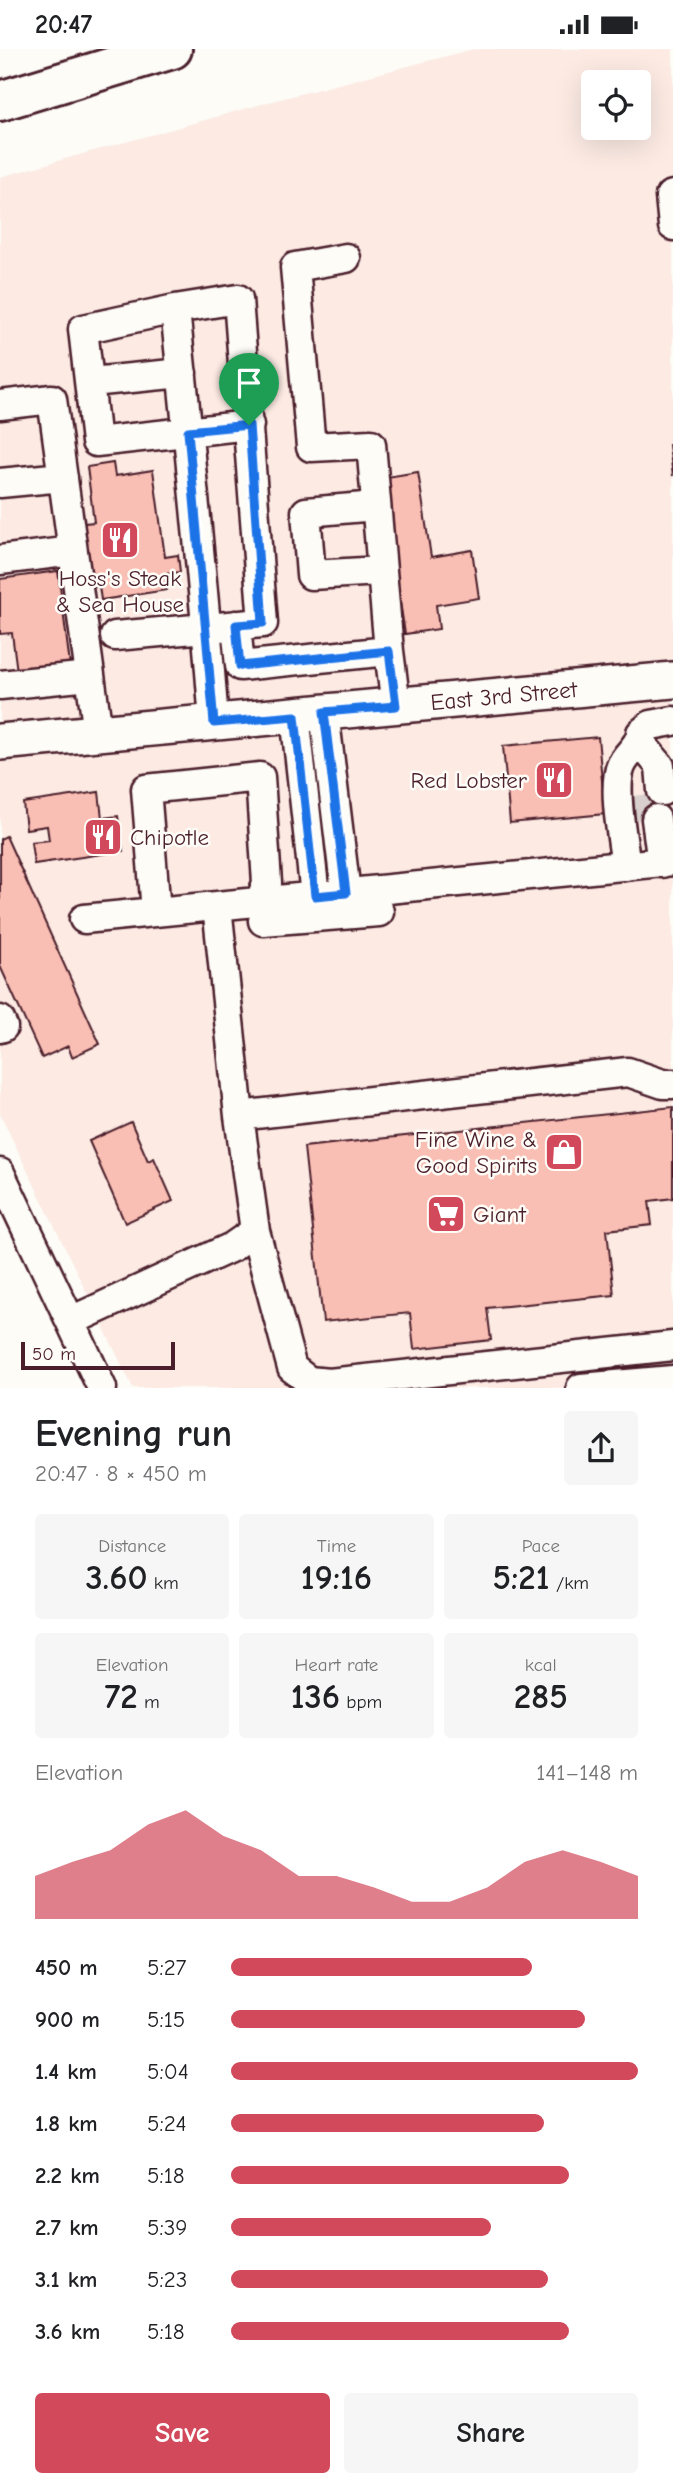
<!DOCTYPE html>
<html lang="en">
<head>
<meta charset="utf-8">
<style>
  :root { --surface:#fff; --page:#f6f6f6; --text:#202124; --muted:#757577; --accent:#d1495b }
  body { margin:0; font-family:"Comic Neue",sans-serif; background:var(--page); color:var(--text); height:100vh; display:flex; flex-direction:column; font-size:26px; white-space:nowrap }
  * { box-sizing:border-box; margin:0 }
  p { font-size:23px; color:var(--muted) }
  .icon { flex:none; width:38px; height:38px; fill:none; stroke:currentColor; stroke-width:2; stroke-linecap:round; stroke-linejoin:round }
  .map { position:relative; height:1339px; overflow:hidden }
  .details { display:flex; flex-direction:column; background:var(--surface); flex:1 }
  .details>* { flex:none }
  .fabs { position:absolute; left:581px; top:21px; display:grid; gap:14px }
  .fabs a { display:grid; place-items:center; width:70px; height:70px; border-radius:7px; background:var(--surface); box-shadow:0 7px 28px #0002; font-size:35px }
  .scale { position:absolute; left:21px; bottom:18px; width:154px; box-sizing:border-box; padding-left:7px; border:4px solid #4a1f2b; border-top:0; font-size:19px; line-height:24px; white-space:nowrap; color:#4a1f2b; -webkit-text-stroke:5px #fdfcf7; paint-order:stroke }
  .pin { position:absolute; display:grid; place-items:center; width:60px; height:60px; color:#fff; margin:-72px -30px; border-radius:50% 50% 50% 0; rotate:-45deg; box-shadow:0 0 7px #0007 }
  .pin .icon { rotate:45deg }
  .round { display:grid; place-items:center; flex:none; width:74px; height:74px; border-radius:7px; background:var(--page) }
  .summary { display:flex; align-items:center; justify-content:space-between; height:119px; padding:0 35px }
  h1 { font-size:38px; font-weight:800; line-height:52px }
  .figures { display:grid; grid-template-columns:repeat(3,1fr); gap:10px; height:119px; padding:7px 35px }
  .figures div { display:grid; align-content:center; border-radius:7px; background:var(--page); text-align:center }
  .figures b { font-size:35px; font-weight:800 }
  .figures small { font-size:19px; font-weight:400 }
  .figures p { font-size:19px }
  .chart { height:196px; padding:14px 35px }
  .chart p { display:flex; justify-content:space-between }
  .chart svg { width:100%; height:126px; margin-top:7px; fill:var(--accent); opacity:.7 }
  .cta { display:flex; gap:14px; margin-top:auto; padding:14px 35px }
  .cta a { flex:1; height:80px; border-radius:7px; background:var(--accent); color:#fff; font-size:28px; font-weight:800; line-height:80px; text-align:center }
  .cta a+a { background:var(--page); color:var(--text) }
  ul { padding:0 35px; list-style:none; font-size:23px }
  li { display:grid; grid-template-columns:112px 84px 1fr; align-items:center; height:52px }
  li i { height:18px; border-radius:9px; background:var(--accent) }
  .status { display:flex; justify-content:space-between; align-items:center; height:49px; padding:0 35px; background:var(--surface); direction:ltr }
  .status svg { height:19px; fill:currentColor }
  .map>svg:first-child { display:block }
  .built { fill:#fceae3; fill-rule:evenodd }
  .building { fill:#fabfb4; stroke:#4a1f2b; stroke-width:2 }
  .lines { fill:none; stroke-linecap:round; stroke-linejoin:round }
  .minor-tunnel { stroke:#d9d0ce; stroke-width:28; stroke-dasharray:28 14; stroke-linecap:butt }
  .minor-casing { stroke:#4a1f2b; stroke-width:33 }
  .major-casing { stroke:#4a1f2b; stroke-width:40 }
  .highway-casing { stroke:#4a1f2b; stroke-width:44 }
  .minor { stroke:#fdfcf7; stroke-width:28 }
  .major { stroke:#fdfcf7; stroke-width:35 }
  .highway { stroke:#fdfcf7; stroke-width:38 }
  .route-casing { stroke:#fff; stroke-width:14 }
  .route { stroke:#1a73e8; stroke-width:9 }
  .labels { text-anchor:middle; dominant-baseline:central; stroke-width:5; stroke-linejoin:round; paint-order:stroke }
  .poi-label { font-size:23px; fill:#4a1f2b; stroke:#fdfcf7; text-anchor:end }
  .street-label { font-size:23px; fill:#4a1f2b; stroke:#fdfcf7 }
</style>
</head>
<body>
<div class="status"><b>20:47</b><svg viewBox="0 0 49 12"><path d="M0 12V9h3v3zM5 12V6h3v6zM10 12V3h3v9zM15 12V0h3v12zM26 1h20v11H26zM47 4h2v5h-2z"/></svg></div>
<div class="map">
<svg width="673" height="1339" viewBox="0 0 673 1339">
  <rect width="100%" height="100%" fill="#fdfcf7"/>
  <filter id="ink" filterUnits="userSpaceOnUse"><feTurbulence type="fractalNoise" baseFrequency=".0143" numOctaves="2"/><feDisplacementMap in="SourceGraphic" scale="14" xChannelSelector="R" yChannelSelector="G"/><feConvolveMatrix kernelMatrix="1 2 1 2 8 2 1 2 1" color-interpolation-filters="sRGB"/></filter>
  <g filter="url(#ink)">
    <!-- built -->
    <path class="built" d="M474,0h199v1339h-540l-133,-274v-937l269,-75zM593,33h46v46h-46z"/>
    <!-- building -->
    <path class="building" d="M673,395v32l-4,-31z
      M113,414l2,13 38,-6 12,87 13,-2 2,17 -15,2 2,16 -66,10 -2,-14 -15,3 -9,-65 19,-2 -7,-55z
      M418,423l13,85 41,-7 7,48 -43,7 3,24 -34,5 -24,-156z
      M58,522l12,94 -53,7 -5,-39 -12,1v-55z
      M598,688l7,77 -95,9 -7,-77z
      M99,743l3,26 16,-2 5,35 -89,13 -3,-22 18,-2 -2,-14 -21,3 -3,-26z
      M6,787l94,208 -28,13 -4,-11 -26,12 -42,-92v-127z
      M673,1058v91l-24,3 3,24 -45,5 7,65 -127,13 4,32 -77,9 -4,-36 -87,9 -19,-175z
      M131,1073l17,39 6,-3 19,43 -48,22 -36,-82z"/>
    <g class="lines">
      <!-- minor-tunnel -->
      <path class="minor-tunnel" d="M643,746l2,24"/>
      <!-- minor casing -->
      <g class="minor-casing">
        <path id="minor" d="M673,146l-3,1 3,30
          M175,260l-92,20 13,113 153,-17
          M91,333l91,-9
          M0,356l52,-6 46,334
          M0,434l63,-6
          M376,457l-70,6 5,63 70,-4
          M0,511l73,-9
          M236,576l4,41 149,-15 -18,-207 -60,3 -16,-180 51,-9
          M115,587l148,-13 -25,-324 -63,10c14,138 29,276 39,414
          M389,602l7,55
          M0,636l90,-9
          M324,663l22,181
          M295,666l20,181
          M640,693l20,24 2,25
          M656,770l6,44
          M626,817c-3,-24 -14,-79 -5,-100 5,-13 18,-18 20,-33l10,-8 22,-4
          M156,863l-10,-123 114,-12 7,106 -7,18
          M84,870l589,-58
          M263,872l116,-9
          M0,971l3,7 -3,1
          M239,1067l389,-44 35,12h10
          M0,1124l102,215
          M255,1182l37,137 17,13 20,2 344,-37
          M71,1272l161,-74 23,-16 -16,-115 -22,-210
          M581,1339l92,-8"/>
      </g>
      <!-- major casing -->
      <g class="major-casing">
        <g id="major">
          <path id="s1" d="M0,693l673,-62"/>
        </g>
      </g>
      <!-- highway casing -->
      <g class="highway-casing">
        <path id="highway" d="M0,52l172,-52"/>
      </g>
      <!-- minor -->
      <use href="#minor" class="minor"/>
      <!-- major -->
      <use href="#major" class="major"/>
      <!-- highway -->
      <use href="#highway" class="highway"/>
    </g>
  </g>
  <g class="lines" filter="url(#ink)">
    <!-- route casing -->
    <g class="route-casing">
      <path id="route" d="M249,376l14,198 -27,2 4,41 149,-15 7,55 -72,6 22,181 -31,3 -20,-180 -81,7 -26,-292z"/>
    </g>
    <!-- route -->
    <use href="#route" class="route"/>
  </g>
  <!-- icons -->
  <defs>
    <g id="restaurant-square" transform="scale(2.0125)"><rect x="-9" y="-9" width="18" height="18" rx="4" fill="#d1495b" stroke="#fdfcf7"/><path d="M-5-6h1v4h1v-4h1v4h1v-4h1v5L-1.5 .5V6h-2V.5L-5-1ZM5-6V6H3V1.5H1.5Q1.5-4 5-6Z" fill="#fff"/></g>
    <g id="shop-square" transform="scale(2.0125)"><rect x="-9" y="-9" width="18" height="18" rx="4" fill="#d1495b" stroke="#fdfcf7"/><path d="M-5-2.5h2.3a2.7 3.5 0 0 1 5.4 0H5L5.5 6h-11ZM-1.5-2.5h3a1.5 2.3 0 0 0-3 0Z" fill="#fff"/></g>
    <g id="supermarket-square" transform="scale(2.0125)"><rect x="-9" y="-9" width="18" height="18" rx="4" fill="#d1495b" stroke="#fdfcf7"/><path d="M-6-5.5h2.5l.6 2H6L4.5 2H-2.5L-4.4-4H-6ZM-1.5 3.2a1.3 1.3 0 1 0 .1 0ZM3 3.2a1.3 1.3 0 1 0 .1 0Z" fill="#fff"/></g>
  </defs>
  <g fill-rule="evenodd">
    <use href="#restaurant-square" x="120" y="491"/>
    <use href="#restaurant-square" x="554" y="731"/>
    <use href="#restaurant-square" x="103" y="788"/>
    <use href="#shop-square" x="564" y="1103"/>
    <use href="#supermarket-square" x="446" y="1165"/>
  </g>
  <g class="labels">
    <!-- poi labels -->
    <g class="poi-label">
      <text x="120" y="529" text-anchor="middle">Hoss's Steak<tspan x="120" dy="26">&amp; Sea House</tspan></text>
      <text x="527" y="731">Red Lobster</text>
      <text x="130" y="788" text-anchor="start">Chipotle</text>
      <text x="537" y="1090">Fine Wine &amp;<tspan x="537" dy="26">Good Spirits</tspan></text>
      <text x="473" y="1165" text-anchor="start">Giant</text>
    </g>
    <!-- street labels -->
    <g class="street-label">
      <text stroke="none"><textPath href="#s1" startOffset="506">East 3rd Street</textPath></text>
    </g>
  </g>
</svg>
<div class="fabs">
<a><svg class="icon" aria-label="locate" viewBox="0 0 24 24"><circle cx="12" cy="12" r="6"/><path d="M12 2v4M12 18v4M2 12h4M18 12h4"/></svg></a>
</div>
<div class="scale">50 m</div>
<div class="pin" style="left:249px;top:376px;background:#1e9e55"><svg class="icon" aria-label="arrive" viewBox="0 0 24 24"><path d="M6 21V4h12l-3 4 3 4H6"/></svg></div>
</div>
<section class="details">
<div class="summary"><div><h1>Evening run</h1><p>20:47 · 8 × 450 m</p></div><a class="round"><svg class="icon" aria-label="share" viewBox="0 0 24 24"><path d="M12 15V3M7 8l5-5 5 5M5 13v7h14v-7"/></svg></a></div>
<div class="figures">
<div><p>Distance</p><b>3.60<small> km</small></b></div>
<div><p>Time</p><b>19:16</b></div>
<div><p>Pace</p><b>5:21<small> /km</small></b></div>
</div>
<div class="figures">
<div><p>Elevation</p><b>72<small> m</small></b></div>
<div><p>Heart rate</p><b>136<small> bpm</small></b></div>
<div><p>kcal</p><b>285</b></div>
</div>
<div class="chart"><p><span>Elevation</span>141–148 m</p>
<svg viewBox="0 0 160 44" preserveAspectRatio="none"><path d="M0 44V29L10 24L20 20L30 11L40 6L50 15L60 20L70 29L80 29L90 33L100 38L110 38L120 33L130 24L140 20L150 24L160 29V44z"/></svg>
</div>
<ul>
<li><b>450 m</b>5:27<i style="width:74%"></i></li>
<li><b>900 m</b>5:15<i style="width:87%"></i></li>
<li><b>1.4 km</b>5:04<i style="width:100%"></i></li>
<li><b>1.8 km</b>5:24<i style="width:77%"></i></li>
<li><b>2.2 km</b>5:18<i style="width:83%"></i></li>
<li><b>2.7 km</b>5:39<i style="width:64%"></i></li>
<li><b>3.1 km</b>5:23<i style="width:78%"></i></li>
<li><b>3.6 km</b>5:18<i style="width:83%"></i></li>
</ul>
<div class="cta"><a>Save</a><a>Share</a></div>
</section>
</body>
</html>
